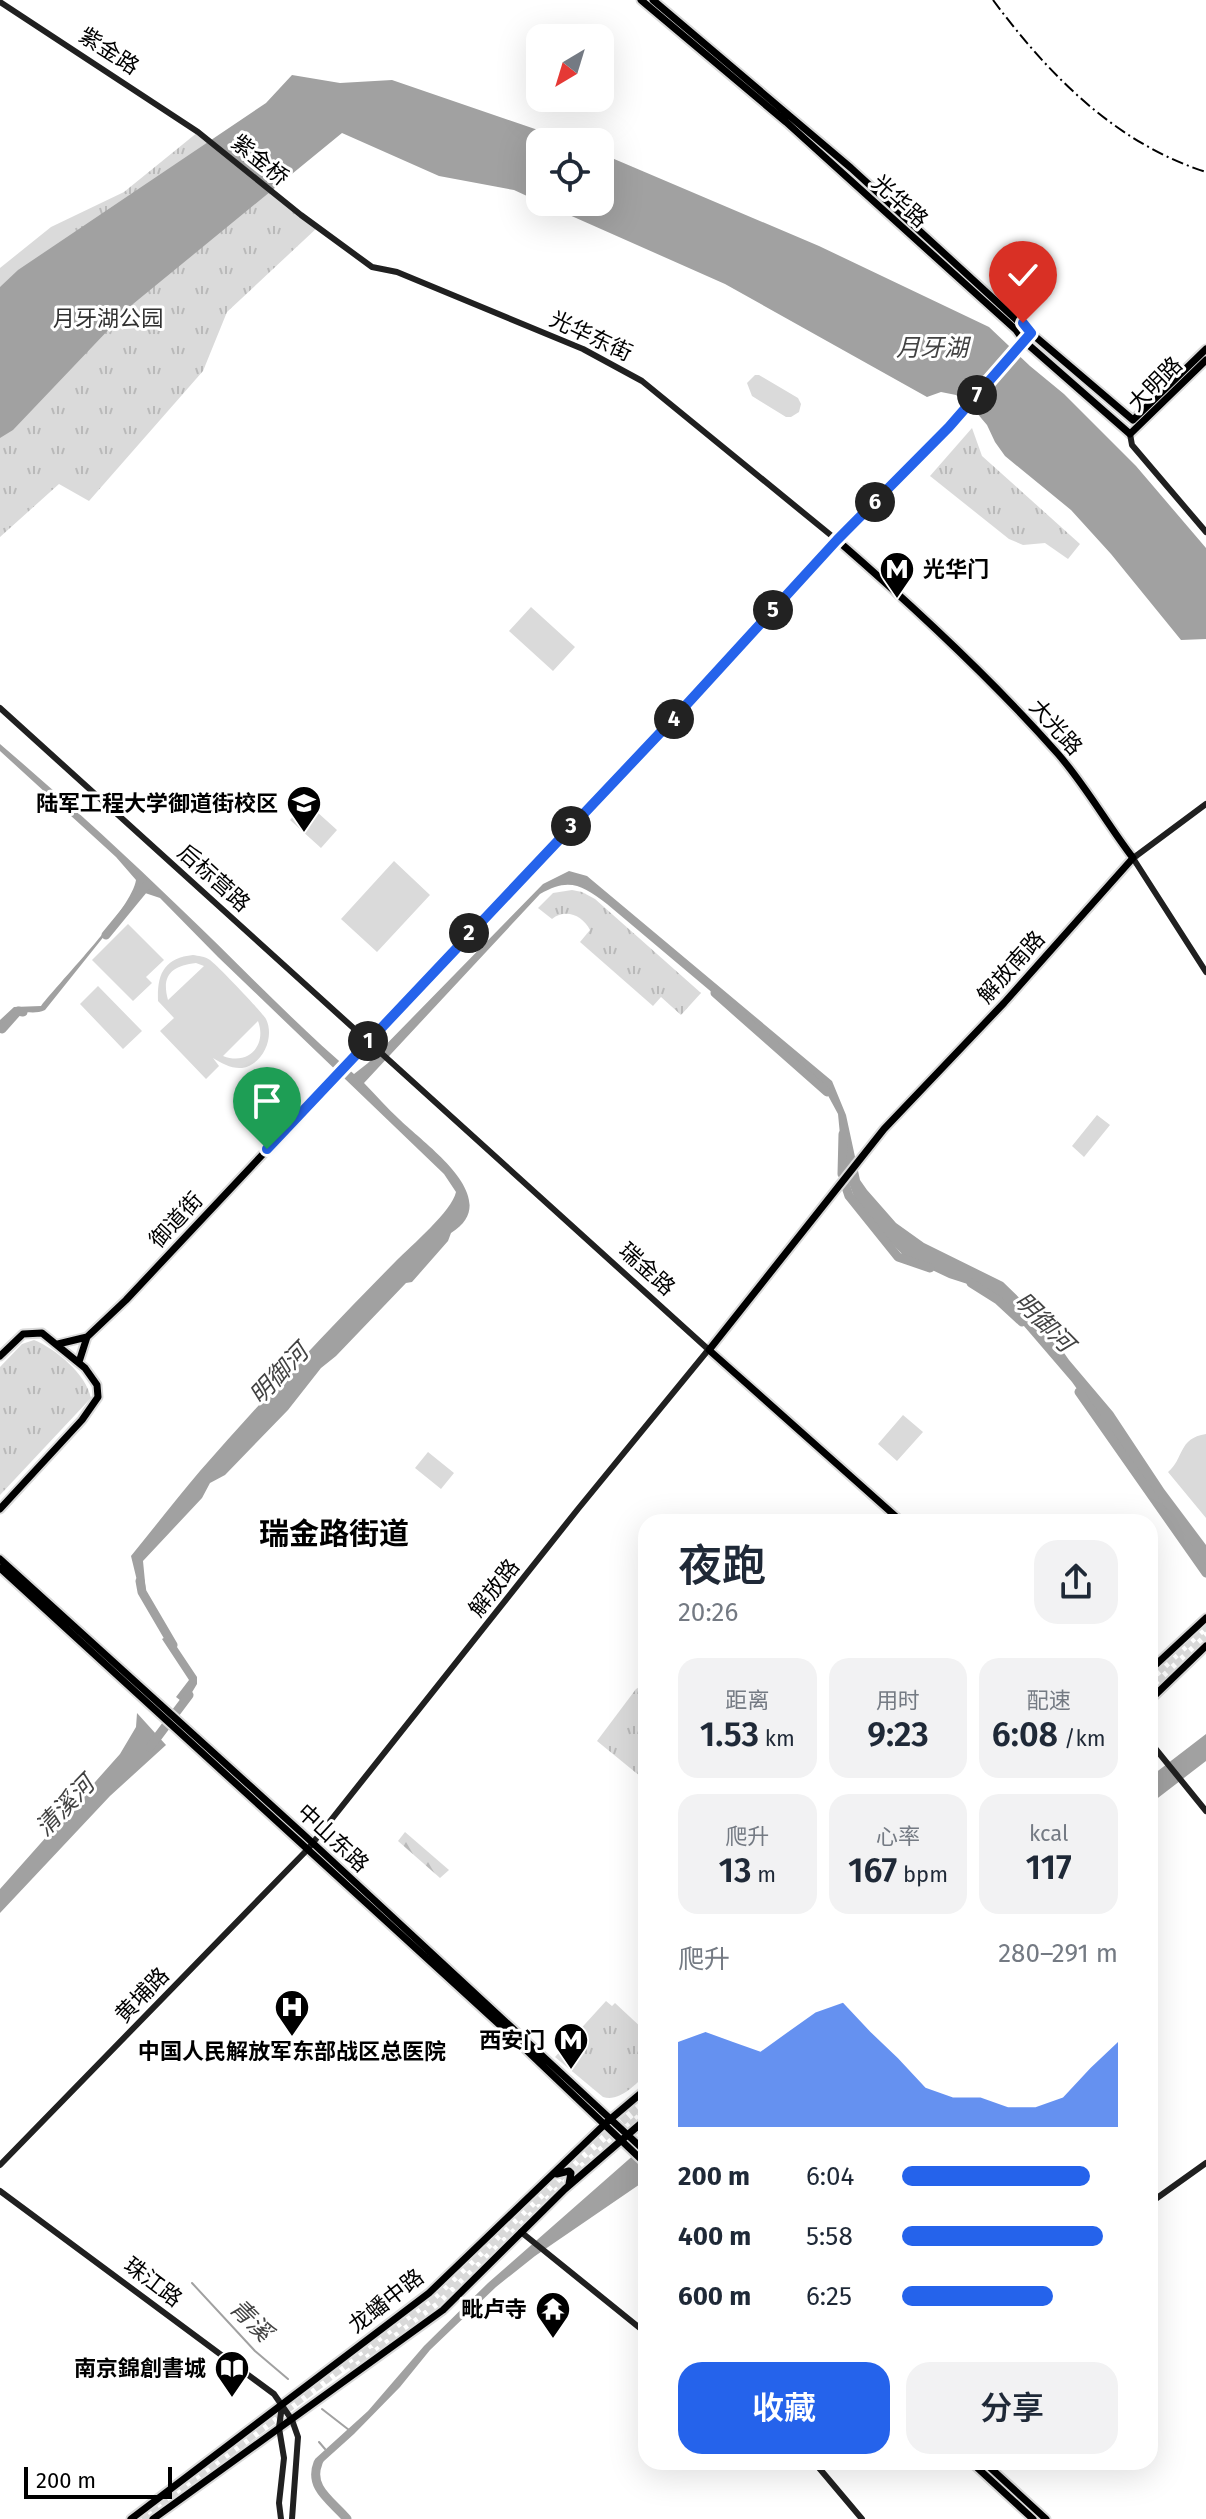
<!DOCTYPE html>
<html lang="zh">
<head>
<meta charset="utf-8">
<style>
  :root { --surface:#fff; --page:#f2f2f3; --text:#1f2937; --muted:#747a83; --accent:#2563eb }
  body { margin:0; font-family:"Fira Sans","Noto Sans SC",sans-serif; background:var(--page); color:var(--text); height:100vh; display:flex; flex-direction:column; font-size:30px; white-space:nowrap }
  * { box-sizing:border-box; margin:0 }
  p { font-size:26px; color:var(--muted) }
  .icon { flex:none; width:44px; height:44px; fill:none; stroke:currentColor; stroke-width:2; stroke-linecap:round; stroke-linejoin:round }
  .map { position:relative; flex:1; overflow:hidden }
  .side { position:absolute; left:638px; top:1514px; width:520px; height:956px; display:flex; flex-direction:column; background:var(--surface); border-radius:24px; box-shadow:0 8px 32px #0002 }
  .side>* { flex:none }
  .needle { width:52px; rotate:218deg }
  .fabs { position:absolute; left:526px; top:24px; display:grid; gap:16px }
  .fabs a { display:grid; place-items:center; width:88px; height:88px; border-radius:16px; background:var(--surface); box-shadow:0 8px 32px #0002; font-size:40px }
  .scale { position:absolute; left:24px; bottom:20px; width:148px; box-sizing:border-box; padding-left:8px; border:4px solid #000; border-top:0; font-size:22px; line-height:28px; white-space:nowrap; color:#000; -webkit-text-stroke:6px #fff; paint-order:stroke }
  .pin { position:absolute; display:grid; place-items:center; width:68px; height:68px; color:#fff; margin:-82px -34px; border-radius:50% 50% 50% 0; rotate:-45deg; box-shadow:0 0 8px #0007 }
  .pin .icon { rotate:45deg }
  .km { position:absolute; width:40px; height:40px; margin:-20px; border-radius:50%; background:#222; color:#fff; font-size:22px; line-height:40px; text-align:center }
  .round { display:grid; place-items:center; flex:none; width:84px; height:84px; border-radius:24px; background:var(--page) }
  .summary { display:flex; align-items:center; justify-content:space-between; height:136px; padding:0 40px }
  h1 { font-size:44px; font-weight:600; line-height:60px }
  .stats { display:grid; grid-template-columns:repeat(3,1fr); gap:12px; height:136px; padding:8px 40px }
  .stats div { display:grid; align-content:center; border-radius:20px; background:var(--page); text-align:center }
  .stats b { font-size:34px; font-weight:600 }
  .stats small { font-size:22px; font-weight:400 }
  .stats p { font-size:22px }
  .chart { height:224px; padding:16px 40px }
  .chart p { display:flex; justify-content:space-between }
  .chart svg { width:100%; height:144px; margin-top:8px; fill:var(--accent); opacity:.7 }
  .action { display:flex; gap:16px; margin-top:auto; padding:16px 40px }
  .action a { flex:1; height:92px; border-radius:24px; background:var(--accent); color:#fff; font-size:32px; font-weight:600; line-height:92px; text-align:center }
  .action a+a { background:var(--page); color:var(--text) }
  ul { padding:0 40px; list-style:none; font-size:26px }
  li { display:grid; grid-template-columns:128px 96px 1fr; align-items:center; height:60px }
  li i { height:20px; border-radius:10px; background:var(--accent) }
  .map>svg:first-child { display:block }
  .grass { fill:#dadada; fill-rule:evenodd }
  .forest { fill:url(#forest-firs) }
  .park { fill:url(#park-tufts) }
  .water { fill:#a1a1a1 }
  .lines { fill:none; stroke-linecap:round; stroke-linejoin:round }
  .stream { stroke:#a1a1a1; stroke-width:2 }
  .river { stroke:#a1a1a1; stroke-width:9 }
  .highway-tunnel { stroke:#d9d9d9; stroke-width:8; stroke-dasharray:8 4; stroke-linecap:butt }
  .primary-casing { stroke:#dbdbdb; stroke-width:11 }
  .secondary { stroke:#202020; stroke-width:6 }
  .primary { stroke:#000; stroke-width:7 }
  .rail { stroke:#000; stroke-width:2; stroke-dasharray:12 4 2 4; stroke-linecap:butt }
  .route-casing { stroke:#fff; stroke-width:16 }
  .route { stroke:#2563eb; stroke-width:10 }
  .labels { text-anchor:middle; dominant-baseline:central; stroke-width:6; stroke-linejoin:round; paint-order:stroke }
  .street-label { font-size:22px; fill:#000; stroke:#fff }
  .park-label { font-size:22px; fill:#313131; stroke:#fff }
  .poi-label { font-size:22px; font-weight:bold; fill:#000; stroke:#fff; text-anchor:end }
  .water-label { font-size:24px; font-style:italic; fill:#424242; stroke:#fff }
  .district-label { font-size:30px; font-weight:bold; fill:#000; stroke:#fff }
</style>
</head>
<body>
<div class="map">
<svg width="1206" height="2519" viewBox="0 0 1206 2519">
  <defs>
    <pattern id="forest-firs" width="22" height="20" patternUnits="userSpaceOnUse" patternTransform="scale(2)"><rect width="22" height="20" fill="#dadada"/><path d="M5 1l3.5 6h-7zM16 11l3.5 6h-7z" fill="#b9b9b9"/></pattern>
    <pattern id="park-tufts" width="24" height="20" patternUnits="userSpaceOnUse" patternTransform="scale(2)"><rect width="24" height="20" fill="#dadada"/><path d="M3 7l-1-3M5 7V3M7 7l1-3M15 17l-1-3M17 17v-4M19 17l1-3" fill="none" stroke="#b9b9b9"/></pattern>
  </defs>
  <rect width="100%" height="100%" fill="#fff"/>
  <!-- grass -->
  <path class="grass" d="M755,375h4l39,23 3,6 -2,8 -8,5h-5l-34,-21 -5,-13z
    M531,607l44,40 -22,24 -44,-40z
    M306,802l31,28 -16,18 -31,-28z
    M394,861l36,34 -53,57 -36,-33z
    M128,924l36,36 -18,17 6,6 -19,18 -41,-41z
    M193,955c5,1 12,1 17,5 7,5 53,53 56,59 9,18 -3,46 -24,49 -10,1 -21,-5 -29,-10l6,8 -13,13 -46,-48 14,-13 -16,-17c-1,-27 6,-43 35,-46zM196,963l8,3 -36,34c-7,-25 4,-34 28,-37zM258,1021c9,24 -9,45 -35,35z
    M98,986l44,45 -19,18 -43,-45z
    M1097,1115l13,10 -26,32 -12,-11z
    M903,1415l20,17 -26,29 -19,-17z
    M1206,1434v84l-38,-46c16,-13 10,-34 38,-38z
    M428,1452l26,21 -13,16 -26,-21z"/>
  <!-- forest -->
  <path class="forest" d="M405,1832l44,38 -9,8 -42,-37z"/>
  <!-- park -->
  <path class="park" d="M198,132l120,95 -91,85 -24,59 -114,130 -30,-17 -59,53v-269l51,-41 73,-35z
    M972,428l10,28 98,88 -12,15 -23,-16 -22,2 -14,-6 -79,-63z
    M572,890l10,2 13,7 106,94 -20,22 -20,-18 -8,9 -73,-64 10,-12c-7,-14 -24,-22 -38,-11l-14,-11 15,-15z
    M34,1340c22,9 52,34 57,58l-91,97v-128l22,-23z
    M641,1686l5,2v93l-49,-40 39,-52z
    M606,2001l6,5 3,-3 29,27 -2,2 4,6v37c-12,10 -26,27 -43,22l-48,-40z"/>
  <!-- water -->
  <path class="water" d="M292,75l48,8 52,-3 181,62h-33v60l-26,-12 -75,-14 -97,-43 -209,171 -120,126 -13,8v-151l18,-17 248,-167z
    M600,153l219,93 170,81 41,39 34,28 72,72 70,82v91l-25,1 -70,-86 -40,-44 -66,-54 -10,-14 -8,-17 -11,-13 -20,-17 -15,-3 -14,5 -202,-113 -185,-82h60z
    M0,744c62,53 122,108 181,165 58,55 112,113 173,165l14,-11 175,-179 26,-13 18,5 245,205 14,34 14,65 7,10 29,33 28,20 79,39 35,34 31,44 44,52 51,77 42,56v24l-134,-187 -67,-78 -22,-15 -34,-11 -38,-18 -9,-6 -27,-28 -21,-29 -11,-31 -5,-52 -13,-24 -9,-10 -209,-176c-25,-19 -38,-27 -67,-10l-176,189c12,12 23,25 35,36 25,25 107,80 52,114l-3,8 -36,41 -6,1 -70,73 -15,12 -33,42 -63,65 -15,8 -8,15 -59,63 3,31 -6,1 -9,-37c23,-28 45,-57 69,-85 63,-72 129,-142 196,-210 15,-15 56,-50 60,-69l-12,-18 -226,-217 -58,-59 -15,-5 -8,2 -92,115c-10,5 -20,0 -29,4 -6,3 -12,11 -16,16v-10l14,-13 27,-1c21,-27 91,-98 95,-126l-20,-23 -116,-106z
    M169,1635l28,42v7l-12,20 -9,-7 13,-17 -27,-41z
    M137,1713l29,32 -56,51 -110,117v-24l120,-135 16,-27z
    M1206,1734v27l-56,43v-27z
    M646,2147v33l-111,76 -39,31 -66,63 -30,37 -46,47 -30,27 -10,14 1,-16 53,-48 56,-65 64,-63 148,-130z"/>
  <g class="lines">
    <!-- stream -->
    <path class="stream" d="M192,2283l63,68 33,28
      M322,2409l27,21
      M319,2442l6,7"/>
    <!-- river -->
    <path class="river" d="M106,935l41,-50
      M715,993l112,99
      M2,1029l16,-18 5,1
      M842,1174l1,-40
      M845,1184l4,12 49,61 32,11
      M971,1283l27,17 24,22
      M1079,1392l127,181
      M140,1581l2,11 31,53
      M150,1747l39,-52
      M318,2463c-10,25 14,38 29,56"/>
    <!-- highway-tunnel -->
    <path class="highway-tunnel" d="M1150,1679l56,-53
      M1150,1690l56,-53
      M350,2369l88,-65 148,-141 60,-51
      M142,2519l292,-221 146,-140 66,-57"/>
    <!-- primary casing -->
    <g class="primary-casing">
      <path id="primary" d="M641,0l145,122 230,208 8,11 106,93 76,-74
        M653,0l198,168 181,166
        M58,1344l29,-7 39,-37 383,-408 168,-177 161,-176
        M0,1356l23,-22 19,-1 43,35 12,17 1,12 -16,23 -82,89
        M79,1362l8,-25
        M902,1522l-193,-172 175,-221 120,-126 129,-145c-26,-34 -47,-72 -75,-104 -68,-77 -144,-147 -221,-214l112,-113 82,-94 102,87 73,-71
        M0,1559l303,275 343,318
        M0,1568l503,460 143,136
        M1150,1670l56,-52
        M1150,1700l56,-54
        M557,2174l12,-3 2,2 -2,11
        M971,2462l62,57
        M984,2462l62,57
        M131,2519l298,-226 178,-171 39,-33
        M153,2519l290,-209 122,-121 81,-70"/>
    </g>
    <!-- secondary -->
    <path class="secondary" d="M0,2l198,130 103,83 71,52 25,5 186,77 59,32 196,160
      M1130,434l2,11 74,87
      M0,708l709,642
      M1131,855l75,117
      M1132,859l74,-55
      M1150,1742l56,69
      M0,2165l308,-316 270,-340 131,-160
      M0,2191l274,203 18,26 6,17 -6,82
      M1150,2203l56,-40
      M521,2232l125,101
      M814,2462l48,57
      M281,2519l-2,-16 5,-45 -5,-30 3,-23"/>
    <!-- primary -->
    <use href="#primary" class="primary"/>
    <!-- rail -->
    <path class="rail" d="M993,0c55,74 122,143 213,172"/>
  </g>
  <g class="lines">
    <!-- route casing -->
    <g class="route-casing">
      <path id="route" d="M267,1149l410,-434 160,-175 112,-113 82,-94 -8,-10"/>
    </g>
    <!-- route -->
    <use href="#route" class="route"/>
  </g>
  <!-- icons -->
  <defs>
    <g id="metro-pin" transform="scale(1.8)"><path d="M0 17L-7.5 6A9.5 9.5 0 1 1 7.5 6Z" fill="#000" stroke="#fff"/><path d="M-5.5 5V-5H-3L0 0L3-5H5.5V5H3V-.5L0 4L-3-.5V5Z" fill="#fff"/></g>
    <g id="university-pin" transform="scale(1.8)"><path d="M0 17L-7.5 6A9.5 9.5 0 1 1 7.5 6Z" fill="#000" stroke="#fff"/><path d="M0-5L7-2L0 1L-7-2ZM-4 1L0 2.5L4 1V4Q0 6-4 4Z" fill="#fff"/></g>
    <g id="hospital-pin" transform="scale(1.8)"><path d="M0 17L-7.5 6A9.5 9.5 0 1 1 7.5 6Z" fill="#000" stroke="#fff"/><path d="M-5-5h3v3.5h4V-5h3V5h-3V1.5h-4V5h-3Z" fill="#fff"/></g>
    <g id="temple-pin" transform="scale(1.8)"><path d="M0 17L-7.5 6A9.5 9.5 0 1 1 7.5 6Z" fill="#000" stroke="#fff"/><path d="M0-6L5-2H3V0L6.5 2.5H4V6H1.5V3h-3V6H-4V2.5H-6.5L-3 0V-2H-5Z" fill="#fff"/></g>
    <g id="library-pin" transform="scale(1.8)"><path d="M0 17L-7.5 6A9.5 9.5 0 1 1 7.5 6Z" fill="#000" stroke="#fff"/><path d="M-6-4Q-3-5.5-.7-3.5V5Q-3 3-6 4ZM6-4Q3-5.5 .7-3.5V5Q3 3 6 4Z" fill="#fff"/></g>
  </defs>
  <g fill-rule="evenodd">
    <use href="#metro-pin" x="897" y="569"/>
    <use href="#university-pin" x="304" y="803"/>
    <use href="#hospital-pin" x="292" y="2007"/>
    <use href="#metro-pin" x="571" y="2040"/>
    <use href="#temple-pin" x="553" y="2309"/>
    <use href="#library-pin" x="232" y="2368"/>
  </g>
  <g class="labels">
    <!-- street labels -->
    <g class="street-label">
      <text transform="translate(109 51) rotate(33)">紫金路</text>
      <text transform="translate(260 160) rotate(39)">紫金桥</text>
      <text transform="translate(900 201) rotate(42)">光华路</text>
      <text transform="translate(591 336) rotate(25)">光华东街</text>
      <text transform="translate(1155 384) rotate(-45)">大明路</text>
      <text transform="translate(1056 727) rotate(48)">大光路</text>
      <text transform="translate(214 878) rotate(42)">后标营路</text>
      <text transform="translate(1011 967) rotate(-48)">解放南路</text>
      <text transform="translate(176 1220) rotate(-47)">御道街</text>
      <text transform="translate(647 1269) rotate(42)">瑞金路</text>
      <text transform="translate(494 1588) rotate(-52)">解放路</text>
      <text transform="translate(333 1838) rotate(43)">中山东路</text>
      <text transform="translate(142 1995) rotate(-46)">黄埔路</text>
      <text transform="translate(153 2282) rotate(37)">珠江路</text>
      <text transform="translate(386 2301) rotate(-38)">龙蟠中路</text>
    </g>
    <!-- park labels -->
    <g class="park-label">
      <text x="108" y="318">月牙湖公园</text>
    </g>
    <!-- poi labels -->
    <g class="poi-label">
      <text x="923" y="569" text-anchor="start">光华门</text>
      <text x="278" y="803">陆军工程大学御道街校区</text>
      <text x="545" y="2040">西安门</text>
      <text x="292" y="2051" text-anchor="middle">中国人民解放军东部战区总医院</text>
      <text x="527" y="2309">毗卢寺</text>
      <text x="206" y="2368">南京錦創書城</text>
    </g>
    <!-- water labels -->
    <g class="water-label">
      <text x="932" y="348">月牙湖</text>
      <text transform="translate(1044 1322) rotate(45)">明御河</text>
      <text transform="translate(279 1374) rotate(-46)">明御河</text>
      <text transform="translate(65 1806) rotate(-46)">清溪河</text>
      <text transform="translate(251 2320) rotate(45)">青溪</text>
    </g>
    <!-- district labels -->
    <g class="district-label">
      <text x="334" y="1534">瑞金路街道</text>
    </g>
  </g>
</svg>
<div class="fabs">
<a><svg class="needle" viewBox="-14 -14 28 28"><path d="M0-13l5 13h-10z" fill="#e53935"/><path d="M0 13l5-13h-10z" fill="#747a83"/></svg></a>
<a><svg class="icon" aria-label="locate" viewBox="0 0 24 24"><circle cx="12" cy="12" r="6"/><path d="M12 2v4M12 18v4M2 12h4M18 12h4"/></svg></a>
</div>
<div class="scale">200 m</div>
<div class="pin" style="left:267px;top:1149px;background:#1e9e55"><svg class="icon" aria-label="arrive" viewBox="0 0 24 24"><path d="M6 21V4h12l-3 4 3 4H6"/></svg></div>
<div class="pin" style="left:1023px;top:323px;background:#d93025"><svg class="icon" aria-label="check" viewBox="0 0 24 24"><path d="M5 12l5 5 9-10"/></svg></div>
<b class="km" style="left:368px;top:1041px">1</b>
<b class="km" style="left:469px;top:933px">2</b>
<b class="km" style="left:571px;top:826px">3</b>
<b class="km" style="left:674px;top:719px">4</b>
<b class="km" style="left:773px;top:610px">5</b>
<b class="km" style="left:875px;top:502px">6</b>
<b class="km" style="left:977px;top:395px">7</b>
<section class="side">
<div class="summary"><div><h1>夜跑</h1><p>20:26</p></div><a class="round"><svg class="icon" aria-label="share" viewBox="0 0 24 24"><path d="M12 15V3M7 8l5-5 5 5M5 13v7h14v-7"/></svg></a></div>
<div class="stats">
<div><p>距离</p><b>1.53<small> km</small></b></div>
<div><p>用时</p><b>9:23</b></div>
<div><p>配速</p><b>6:08<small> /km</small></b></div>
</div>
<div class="stats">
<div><p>爬升</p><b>13<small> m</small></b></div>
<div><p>心率</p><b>167<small> bpm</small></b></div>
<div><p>kcal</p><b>117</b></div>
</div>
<div class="chart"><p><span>爬升</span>280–291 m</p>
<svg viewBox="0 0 160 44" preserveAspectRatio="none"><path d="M0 44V18L10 15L20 18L30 21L40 15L50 9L60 6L70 15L80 23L90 32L100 35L110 35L120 38L130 38L140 35L150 26L160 18V44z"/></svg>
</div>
<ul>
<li><b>200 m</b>6:04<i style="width:87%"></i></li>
<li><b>400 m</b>5:58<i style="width:93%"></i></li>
<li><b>600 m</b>6:25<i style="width:70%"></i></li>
</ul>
<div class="action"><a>收藏</a><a>分享</a></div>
</section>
</div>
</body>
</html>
